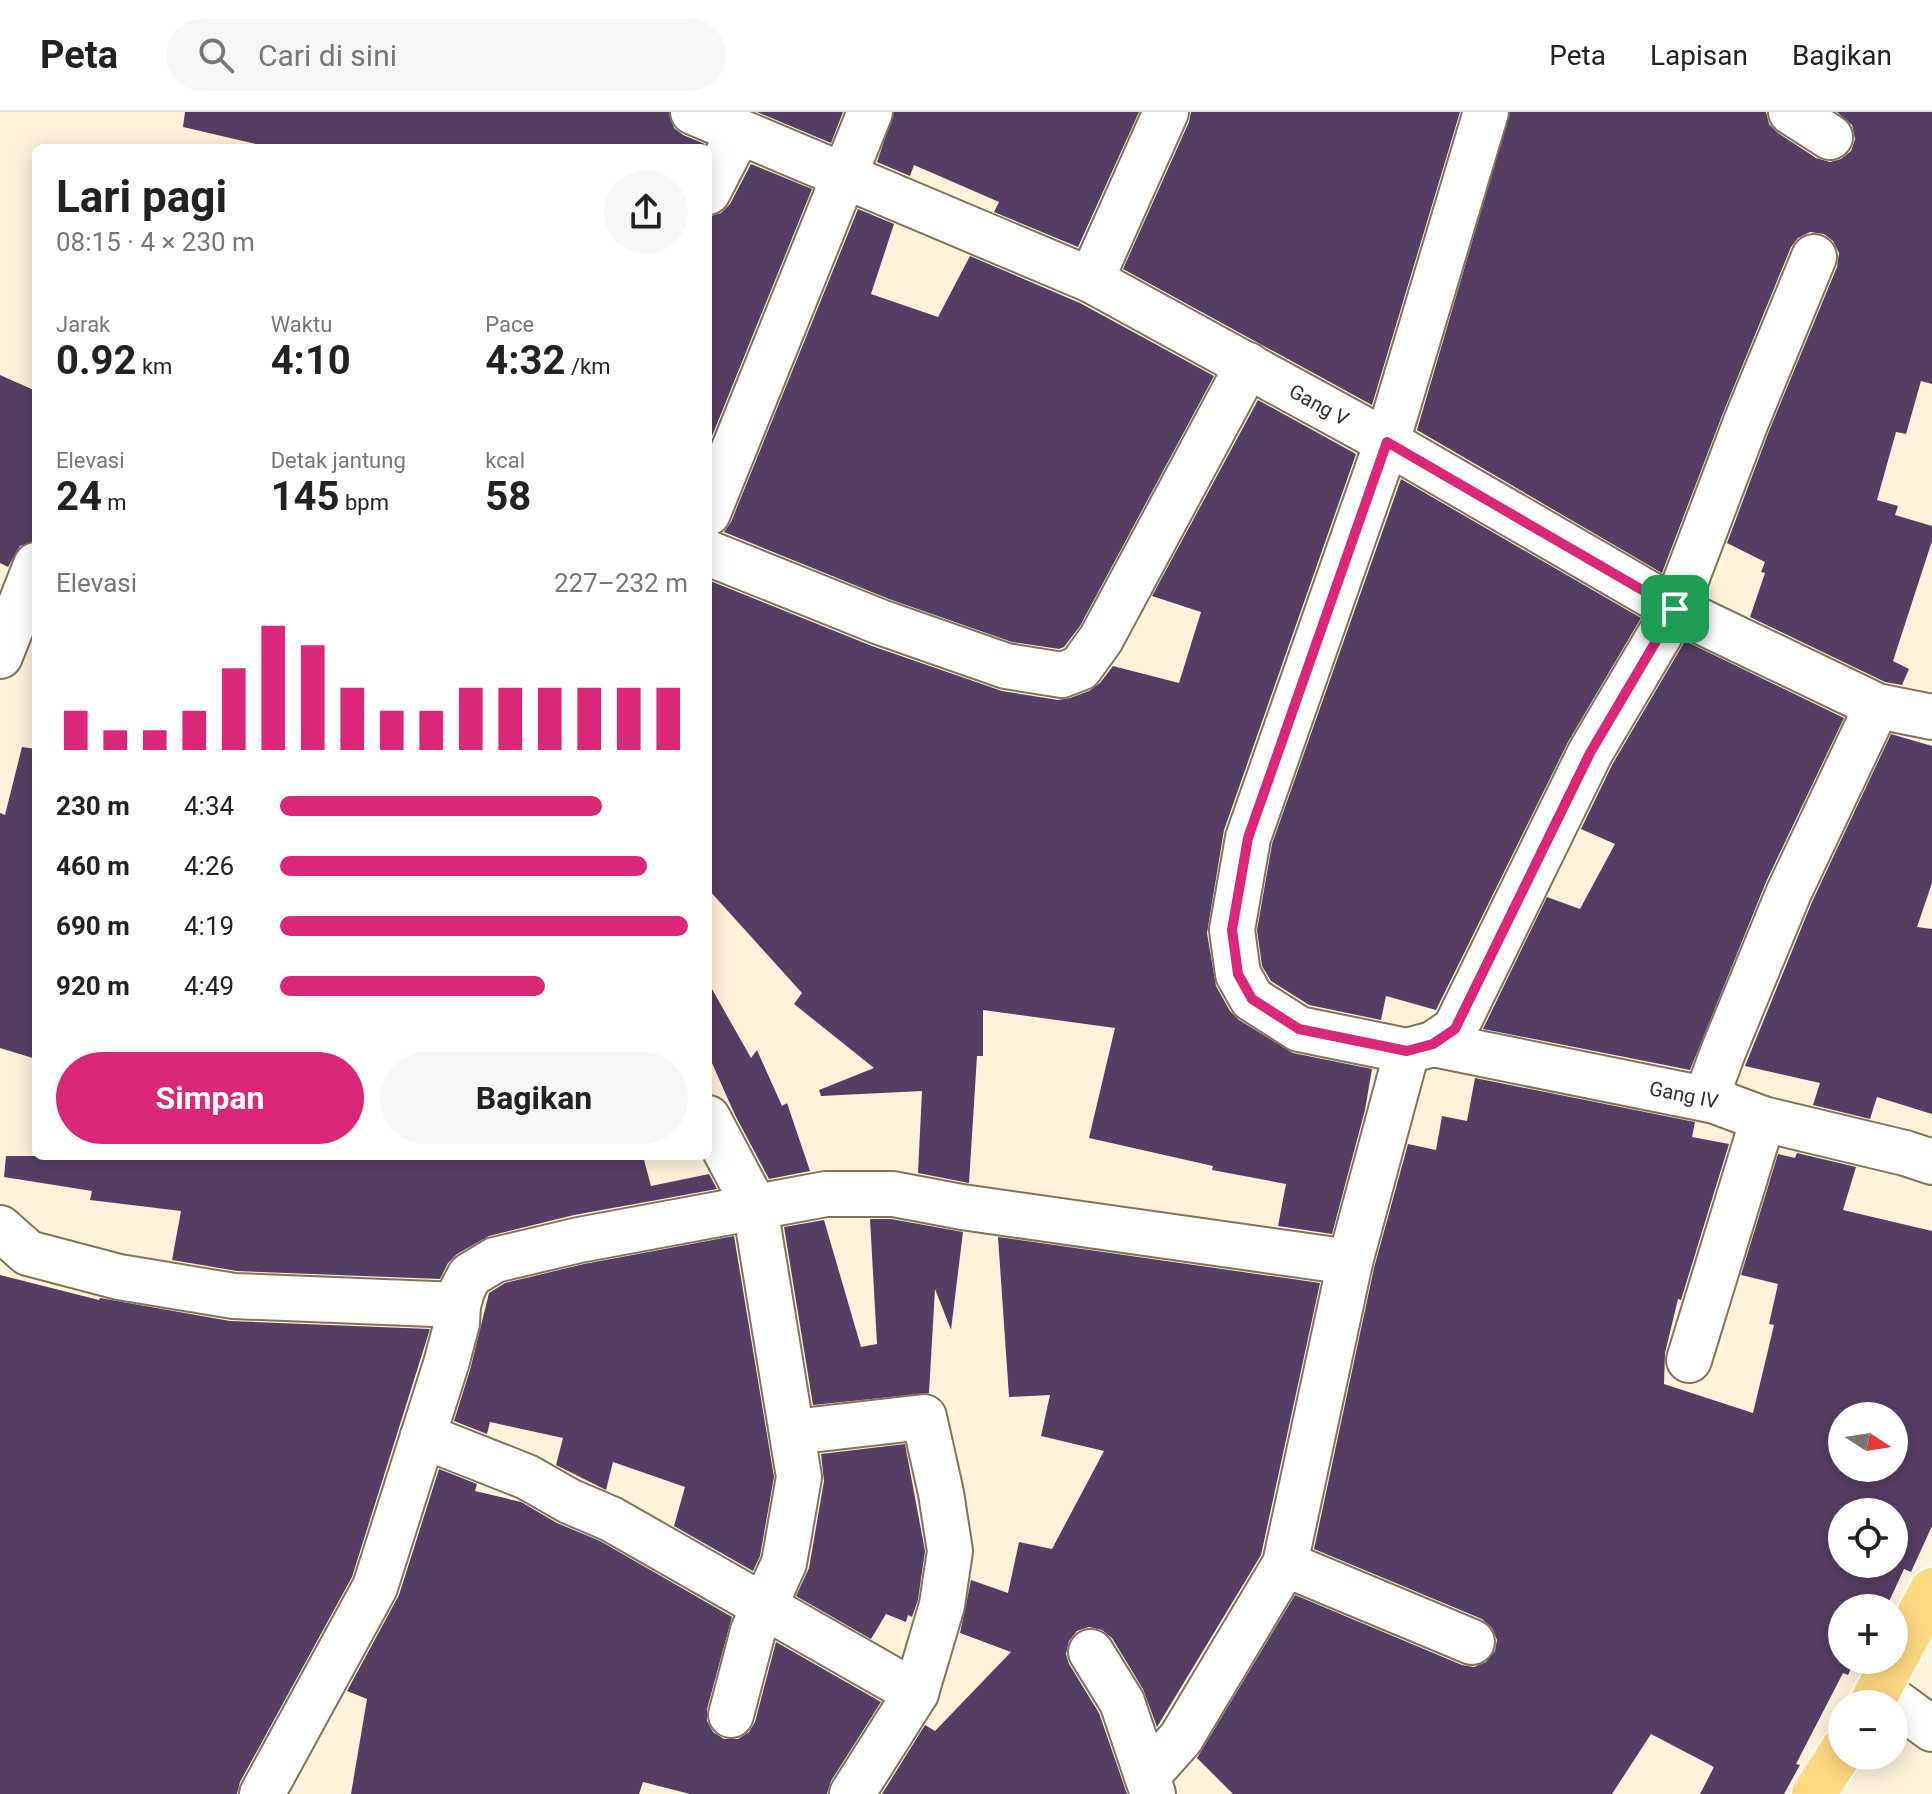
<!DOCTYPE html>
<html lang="id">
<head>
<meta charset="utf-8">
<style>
  :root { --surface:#fff; --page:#f6f6f6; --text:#222; --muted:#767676; --line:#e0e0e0; --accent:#db2777 }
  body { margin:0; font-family:Roboto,sans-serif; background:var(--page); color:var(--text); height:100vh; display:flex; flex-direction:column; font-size:30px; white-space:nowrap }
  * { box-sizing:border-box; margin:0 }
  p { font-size:26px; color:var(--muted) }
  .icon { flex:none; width:44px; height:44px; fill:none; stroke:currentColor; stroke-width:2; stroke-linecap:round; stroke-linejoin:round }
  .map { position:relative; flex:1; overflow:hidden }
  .drawer { position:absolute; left:32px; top:32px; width:680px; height:1016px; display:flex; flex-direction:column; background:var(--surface); border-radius:12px; box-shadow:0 4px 20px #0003 }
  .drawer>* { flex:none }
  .needle { width:52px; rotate:102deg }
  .controls { position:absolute; left:1828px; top:1290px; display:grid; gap:16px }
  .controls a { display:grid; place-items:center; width:80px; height:80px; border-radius:50%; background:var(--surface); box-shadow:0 4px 20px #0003; font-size:40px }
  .pin { position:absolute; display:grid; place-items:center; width:68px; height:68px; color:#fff; margin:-34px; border-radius:16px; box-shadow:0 4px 12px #0006 }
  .round { display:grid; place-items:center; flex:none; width:84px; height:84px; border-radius:42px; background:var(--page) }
  .head { display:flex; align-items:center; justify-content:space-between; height:136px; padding:0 24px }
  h1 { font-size:44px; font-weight:700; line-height:60px }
  .metrics { display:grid; grid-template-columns:repeat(3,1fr); gap:12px; height:136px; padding:8px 24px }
  .metrics div { display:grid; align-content:center }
  .metrics b { font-size:40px; font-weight:700 }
  .metrics small { font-size:22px; font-weight:400 }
  .metrics p { font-size:22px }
  .chart { height:224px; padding:16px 24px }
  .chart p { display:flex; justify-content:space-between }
  .chart svg { width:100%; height:144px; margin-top:8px; stroke:var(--accent); stroke-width:6 }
  .action { display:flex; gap:16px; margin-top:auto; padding:16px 24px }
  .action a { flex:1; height:92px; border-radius:48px; background:var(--accent); color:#fff; font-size:32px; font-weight:700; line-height:92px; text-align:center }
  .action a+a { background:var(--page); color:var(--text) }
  ul { padding:0 24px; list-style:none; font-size:26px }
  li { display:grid; grid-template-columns:128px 96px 1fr; align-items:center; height:60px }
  li i { height:20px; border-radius:10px; background:var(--accent) }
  header { display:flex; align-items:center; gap:48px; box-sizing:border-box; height:112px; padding:0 40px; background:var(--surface); border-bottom:2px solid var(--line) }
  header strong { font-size:38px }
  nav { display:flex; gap:44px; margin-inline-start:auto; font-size:28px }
  .search { width:560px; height:72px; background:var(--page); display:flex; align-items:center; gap:20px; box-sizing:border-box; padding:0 28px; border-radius:44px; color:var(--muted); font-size:30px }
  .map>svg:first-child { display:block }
  .building { fill:#553e63; fill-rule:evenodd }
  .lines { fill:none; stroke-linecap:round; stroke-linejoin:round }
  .minor-casing { stroke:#817359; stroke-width:48 }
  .major-casing { stroke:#fff; stroke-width:48 }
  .minor { stroke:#fff; stroke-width:44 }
  .major { stroke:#fdd982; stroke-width:44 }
  .route-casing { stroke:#fff; stroke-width:16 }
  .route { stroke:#db2777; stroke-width:10 }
  .labels { text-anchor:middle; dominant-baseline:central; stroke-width:8; stroke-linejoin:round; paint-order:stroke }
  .street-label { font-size:20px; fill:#332d22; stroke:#fff }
</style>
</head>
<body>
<header>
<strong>Peta</strong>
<div class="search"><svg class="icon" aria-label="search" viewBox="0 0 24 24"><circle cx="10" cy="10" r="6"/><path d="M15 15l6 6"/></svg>Cari di sini</div>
<nav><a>Peta</a><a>Lapisan</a><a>Bagikan</a></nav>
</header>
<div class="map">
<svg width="1932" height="1682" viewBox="0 0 1932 1682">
  <rect width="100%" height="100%" fill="#fef2db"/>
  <!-- building -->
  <path class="building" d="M185,0h484l5,16 9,7 22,9 -2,4h-430l-90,-21z
    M757,0h86l-12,31z
    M894,0h245l-61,135 -84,-35 5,-10 -85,-37 -4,11 -33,-14z
    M1191,0h269l-88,293 -249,-136 66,-147z
    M1510,0h256l3,12 9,9 38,25 14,4 11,-3 10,-8 4,-12 -3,-14 -15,-13h95v272l-11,-3 -15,53 -10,-2 -19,68 21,6 -3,9 37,11v15l-39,120 16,8 -7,16 -17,-3 -135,-65 15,-44 -4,-1 4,-10 -38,-19 42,-112 68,-164 2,-14 -6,-12 -9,-7 -14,-2 -12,6 -7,9 -68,166 -61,160 -245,-143z
    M751,52l61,25 -104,257v-229l13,-4 9,-9z
    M858,97l36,15 -23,70 67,23 32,-61 110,47 134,73 -134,250 -16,21 -5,2 -47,-7 -123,-43 -165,-67 7,-10z
    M0,263l36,16v150l-16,5 -12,21 -8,-4z
    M1258,288l98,54 -132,376 -17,103 9,53 14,25 9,9 54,33 79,16 -7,41 -33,124 -54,-8 8,-42 -74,-14 1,-4 -124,-28 26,-110 -132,-18v46h-6l-8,127 -51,-10 4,-82 -101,5 -2,-6 55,-22 -80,-64 8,-11 -94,-104v-309l164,66 130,45 56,9 12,-2 19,-7 11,-8 13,-17 66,17 22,-71 -49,-16z
    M1401,367l240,139 -73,124 -132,268 -50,-14 -5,24 -72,-15 -38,-24 -9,-15 -5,-36 15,-86z
    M1685,529l159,77 -78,164 -76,188 -207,-41 64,-132 33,12 35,-65 -34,-15 31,-64z
    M1891,622l41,12v137l-15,44 15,2v185l-55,-17 -7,22 -57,-14 7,-22 -75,-17 67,-164z
    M22,635l14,2v310l-36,-11v-235l5,2z
    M708,870l43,76 6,-8 25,56 5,-3 23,68 -41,8 -34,-64 -27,-61z
    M1475,966l220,44 -3,15 37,7 -48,156 -3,-1 -13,54 -1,31 89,29 21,-88 -5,-1 9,-40 -37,-9 37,-121 17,4 2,-5 59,14 -13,43 89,21v295l-21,46 -7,-3 -18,39h-44v52h13l-7,15 -5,-2 -47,91 4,1 -16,29h-84l14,-27 -63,-33 -39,60h-379l-36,-36 98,-163 167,70 12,2 12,-5 9,-11 2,-11 -5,-12 -10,-9 -168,-70 60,-281 34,-124 28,6 6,-34 25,5zM1842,1304h52v52h-52zM1842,1400h52v52h-52z
    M6,1044h637l8,30 58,-12 8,15 -143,26 -85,21 -32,18 -9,9 -8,16 -203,-8 -65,-11 9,-49 -91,-11 2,-9 -88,-14z
    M870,1107h21l72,13 -12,98 -16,-41 -6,104 -116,12 -29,-178 40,-7 37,127 16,-3z
    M734,1124l40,241 -14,79 -7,15 -79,-45 11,-39 -72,-25 -7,28 -50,-25 7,-27 -73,-16 -3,12 -33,-13 16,-51 19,-77 16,-10 79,-19z
    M998,1125l322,46 -59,272 -104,172 -14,-38 -31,-51 -10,-8 -13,-3 -12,4 -8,10 -3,13 3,10 30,49 28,81h-245l43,-69 10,6 76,-79 -51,-19 11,-53 37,13 11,-51 33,7 52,-98 -63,-15 9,-41 -41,2z
    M0,1163l99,25 1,-2 130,23 200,8 -78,248 -112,205 -3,12h-237z
    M905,1332l20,107 -7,49 -6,17 -4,-2 -2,7 -20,-8 -15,25 -75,-43 13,-28 15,-87 -3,-27z
    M439,1357l38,15 -2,7 46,11 36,21 43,18 132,76 -25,92v12l6,11 11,7h14l11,-7 6,-10 21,-80 105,60 -50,79 -4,13h-137l-47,-12 -4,12h-288l16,-95 -20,-8 52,-96z"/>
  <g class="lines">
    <!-- minor casing -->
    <g class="minor-casing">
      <g id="minor">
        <path id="s1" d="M693,0l398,168 296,162 288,167 202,97 55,11"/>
        <path d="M1791,0l39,25"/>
        <path d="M708,80l31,-60"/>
        <path d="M1091,168l75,-168"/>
        <path d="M708,401l162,-401"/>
        <path d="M708,441l172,69 126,44 56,9 18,-7 21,-29 147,-274"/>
        <path d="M0,544l36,-91"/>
        <path id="s2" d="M1433,932l282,57 48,18 142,34 27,9"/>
        <path d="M1407,939l-108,-22 -47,-30 -14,-25 -6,-44 16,-92 139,-396 99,-330"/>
        <path d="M1715,989l-3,-19 11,-30 66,-160 88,-186"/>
        <path d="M708,1006l47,89 44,270 -15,86 -31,68 -22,84"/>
        <path d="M0,1116l28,25 91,24 115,19 224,9 5,-17 7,-13 25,-15 84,-20 247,-46h67l69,13 388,55"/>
        <path d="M1689,1248l74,-241"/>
        <path d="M793,1320l131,-15 17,76 9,58 -8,54 -26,88 -64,101"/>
        <path d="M423,1324l104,41 42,24 42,18 305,174"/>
        <path d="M1285,1452l187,78"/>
        <path d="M1091,1540l31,50 31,92"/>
        <path d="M1879,1578l53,39"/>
        <path d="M1148,1663l33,-37 104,-174 65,-302 57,-211 26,-7 22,-15 135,-276 85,-144 71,-187 68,-165"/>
        <path d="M262,1682l113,-207 71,-223 11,-41 1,-18"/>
      </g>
    </g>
    <!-- major casing -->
    <g class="major-casing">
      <path id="major" d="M1871,1592l61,-114
        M1814,1682l28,-44"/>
    </g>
    <!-- minor -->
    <use href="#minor" class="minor"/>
    <!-- major -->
    <use href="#major" class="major"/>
  </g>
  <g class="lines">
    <!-- route casing -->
    <g class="route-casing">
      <path id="route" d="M1387,330l288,167 -85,144 -135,276 -22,15 -26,7 -108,-22 -47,-30 -14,-25 -6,-44 16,-92z"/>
    </g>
    <!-- route -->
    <use href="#route" class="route"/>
  </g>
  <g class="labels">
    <!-- street labels -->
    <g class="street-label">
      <text stroke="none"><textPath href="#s1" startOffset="692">Gang V</textPath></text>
      <text stroke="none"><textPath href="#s2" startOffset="256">Gang IV</textPath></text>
    </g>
  </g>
</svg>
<div class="controls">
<a><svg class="needle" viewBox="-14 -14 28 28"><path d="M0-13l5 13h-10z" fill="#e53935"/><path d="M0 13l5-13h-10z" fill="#767676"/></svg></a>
<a><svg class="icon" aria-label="locate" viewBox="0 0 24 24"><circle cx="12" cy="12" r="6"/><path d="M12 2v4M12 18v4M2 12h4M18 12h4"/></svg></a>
<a>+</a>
<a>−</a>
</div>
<div class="pin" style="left:1675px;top:497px;background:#1e9e55"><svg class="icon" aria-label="arrive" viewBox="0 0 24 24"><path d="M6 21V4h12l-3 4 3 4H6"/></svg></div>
<section class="drawer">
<div class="head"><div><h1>Lari pagi</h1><p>08:15 · 4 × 230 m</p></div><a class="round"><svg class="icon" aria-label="share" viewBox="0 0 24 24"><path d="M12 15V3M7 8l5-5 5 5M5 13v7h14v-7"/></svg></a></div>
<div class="metrics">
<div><p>Jarak</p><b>0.92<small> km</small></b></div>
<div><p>Waktu</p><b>4:10</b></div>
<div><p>Pace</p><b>4:32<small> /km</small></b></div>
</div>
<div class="metrics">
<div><p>Elevasi</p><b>24<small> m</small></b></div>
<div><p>Detak jantung</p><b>145<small> bpm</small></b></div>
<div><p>kcal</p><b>58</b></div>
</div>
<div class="chart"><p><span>Elevasi</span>227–232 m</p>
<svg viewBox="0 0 160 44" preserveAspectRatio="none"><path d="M5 44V32M15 44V38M25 44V38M35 44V32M45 44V19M55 44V6M65 44V12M75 44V25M85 44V32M95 44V32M105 44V25M115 44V25M125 44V25M135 44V25M145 44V25M155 44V25"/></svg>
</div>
<ul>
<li><b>230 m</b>4:34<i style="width:79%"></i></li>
<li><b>460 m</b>4:26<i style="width:90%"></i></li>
<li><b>690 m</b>4:19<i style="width:100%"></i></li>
<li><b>920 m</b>4:49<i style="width:65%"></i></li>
</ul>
<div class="action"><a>Simpan</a><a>Bagikan</a></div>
</section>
</div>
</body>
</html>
